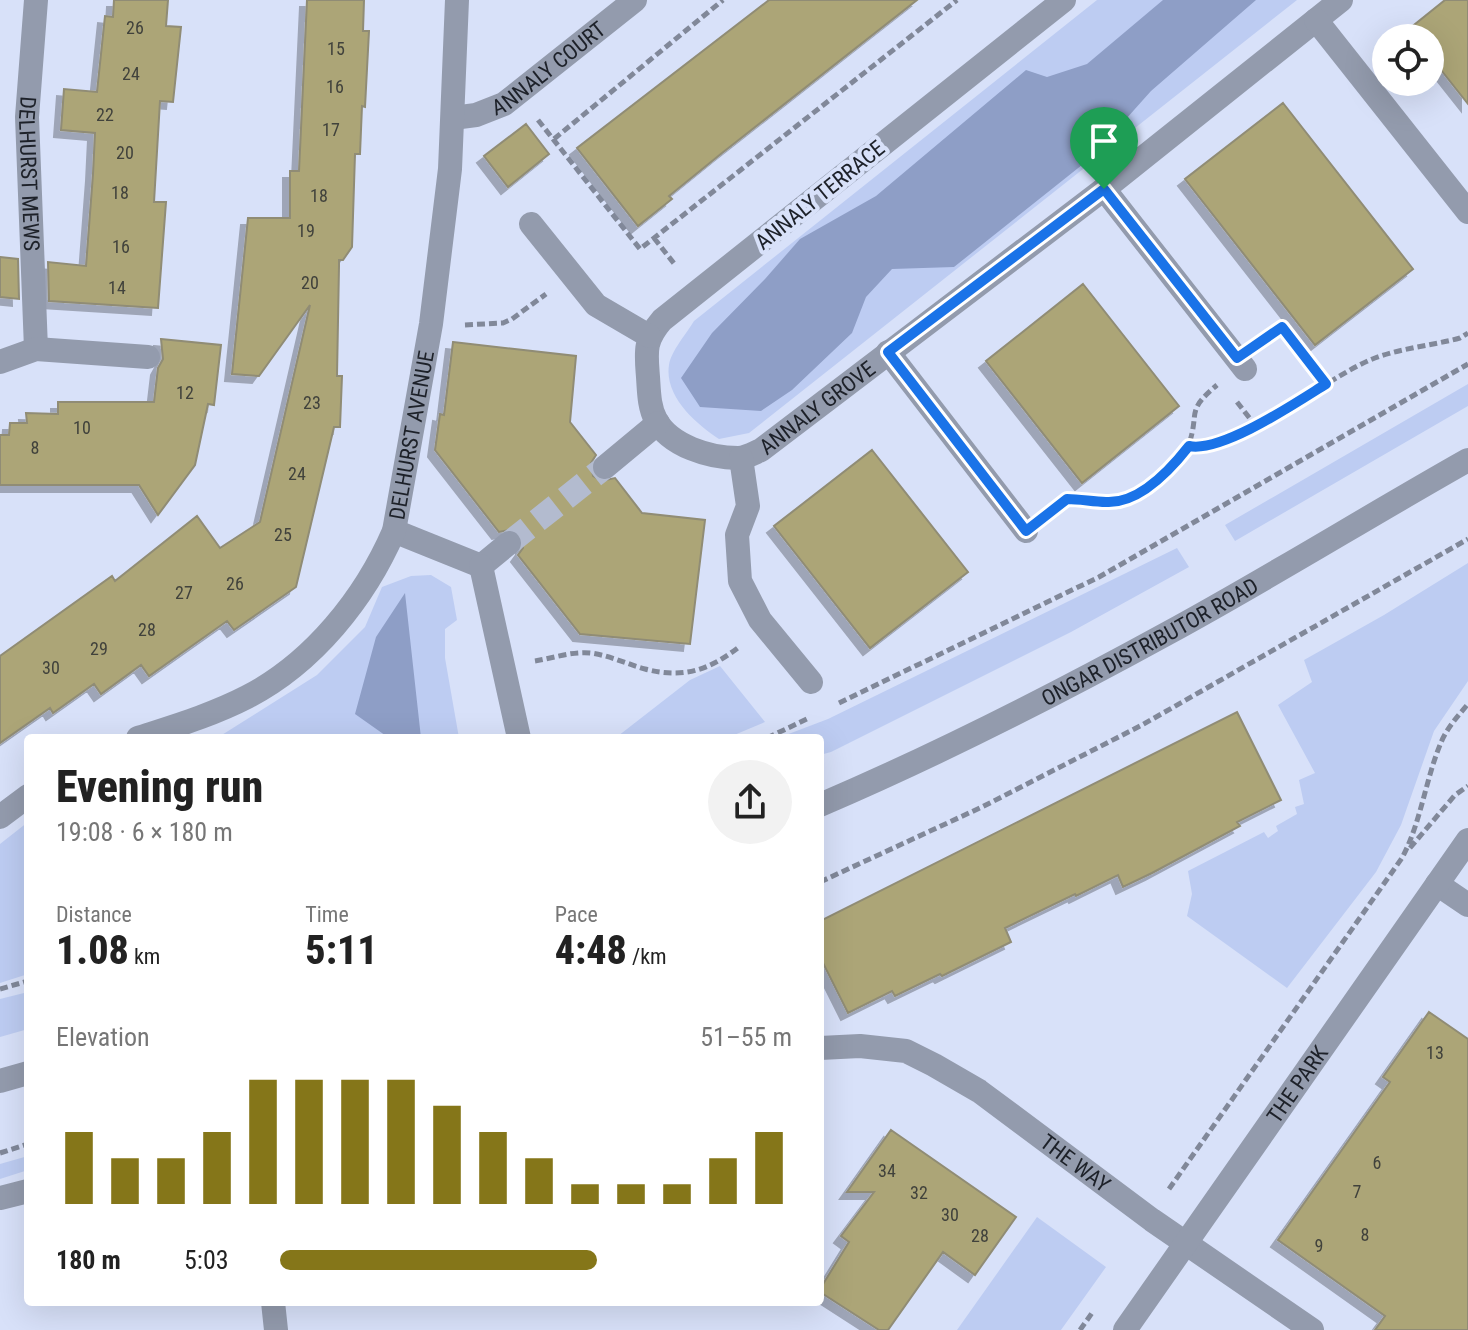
<!DOCTYPE html>
<html lang="en">
<head>
<meta charset="utf-8">
<style>
  :root { --surface:#fff; --page:#f2f2f2; --text:#222; --muted:#767676; --accent:#857619 }
  body { margin:0; font-family:"Roboto Condensed",sans-serif; background:var(--page); color:var(--text); height:100vh; display:flex; flex-direction:column; font-size:30px; white-space:nowrap }
  * { box-sizing:border-box; margin:0 }
  p { font-size:26px; color:var(--muted) }
  .icon { flex:none; width:44px; height:44px; fill:none; stroke:currentColor; stroke-width:2; stroke-linecap:round; stroke-linejoin:round }
  .map { position:relative; flex:1; overflow:hidden }
  .side { position:absolute; left:24px; top:734px; width:800px; height:572px; display:flex; flex-direction:column; background:var(--surface); border-radius:8px; box-shadow:0 8px 32px #0002 }
  .side>* { flex:none }
  .tools { position:absolute; left:1372px; top:24px; display:grid; gap:16px }
  .tools a { display:grid; place-items:center; width:72px; height:72px; border-radius:50%; background:var(--surface); box-shadow:0 8px 32px #0002; font-size:40px }
  .pin { position:absolute; display:grid; place-items:center; width:68px; height:68px; color:#fff; margin:-82px -34px; border-radius:50% 50% 50% 0; rotate:-45deg; box-shadow:0 0 8px #0007 }
  .pin .icon { rotate:45deg }
  .round { display:grid; place-items:center; flex:none; width:84px; height:84px; border-radius:42px; background:var(--page) }
  .head { display:flex; align-items:center; justify-content:space-between; height:136px; padding:0 32px }
  h1 { font-size:44px; font-weight:800; line-height:60px }
  .stats { display:grid; grid-template-columns:repeat(3,1fr); gap:12px; height:136px; padding:8px 32px }
  .stats div { display:grid; align-content:center }
  .stats b { font-size:40px; font-weight:800 }
  .stats small { font-size:22px; font-weight:400 }
  .stats p { font-size:22px }
  .chart { height:224px; padding:16px 32px }
  .chart p { display:flex; justify-content:space-between }
  .chart svg { width:100%; height:144px; margin-top:8px; stroke:var(--accent); stroke-width:6 }
  ul { padding:0 32px; list-style:none; font-size:26px }
  li { display:grid; grid-template-columns:128px 96px 1fr; align-items:center; height:60px }
  li i { height:20px; border-radius:10px; background:var(--accent) }
  .map>svg:first-child { display:block }
  .green { fill:#bdccf2 }
  .forest { fill:#8e9ec6 }
  .building { fill:#aca577; stroke:#908c75; stroke-width:2; filter:url(#shadow) }
  .lines { fill:none; stroke-linecap:round; stroke-linejoin:round }
  .minor-tunnel { stroke:#b3bbcf; stroke-width:24; stroke-dasharray:24 12; stroke-linecap:butt }
  .path { stroke:#818899; stroke-width:5; stroke-dasharray:8 4; stroke-linecap:butt }
  .minor { stroke:#939bad; stroke-width:24 }
  .route-casing { stroke:#fff; stroke-width:16 }
  .route { stroke:#1a73e8; stroke-width:10 }
  .labels { text-anchor:middle; dominant-baseline:central; stroke-width:8; stroke-linejoin:round; paint-order:stroke }
  .number-label { font-size:18px; fill:#41423c }
  .street-label { font-size:22px; fill:#1d2129; stroke:#d8e1f9 }
</style>
</head>
<body>
<div class="map">
<svg width="1468" height="1330" viewBox="0 0 1468 1330">
  <defs>
    <filter id="shadow"><feDropShadow dx="-7" dy="7" stdDeviation="0" flood-color="#0004"/></filter>
  </defs>
  <rect width="100%" height="100%" fill="#d8e1f9"/>
  <!-- green -->
  <path class="green" d="M1097,0h200l-548,433 -30,6c-23,-15 -55,-43 -50,-74 2,-14 18,-32 25,-44z
    M1468,384v22l-233,135 -10,-16z
    M1177,548l12,19 -118,65 -240,120 -11,3v-17h-42l50,-19z
    M1468,563v118l-34,50 -33,94 -25,47 -89,116 -100,-72 5,-22 -4,-23 76,-39 4,6 10,-7 -2,-5 21,-12 -2,-7 9,-3 -5,-24 16,-7 -37,-68 34,-23 -8,-22 80,-45z
    M431,575l20,12 6,33 -12,9v29l14,80h-242l100,-63 48,-48 17,-40 29,-11z
    M720,666l45,56 -38,16h-109v-2l72,-56z
    M28,822v152l-28,9v-139z
    M28,992v37l-28,8v-38z
    M28,1156v14l-28,9v-15z
    M1037,1217l69,50 -45,63h-104z"/>
  <!-- forest -->
  <path class="forest" d="M1163,0h93l-105,91 -59,66 -138,110 -62,2 -26,28 -14,36 -60,57 -31,21 -61,-4 -19,-29 31,-45 53,-54 35,-40 76,-43 150,-126 21,7 40,-13z
    M405,593l16,145h-32l-34,-24 21,-77z"/>
  <!-- building -->
  <path class="building" d="M114,0h54l-2,26 15,1 -8,75 -13,-1 -6,101h12l-8,106 -109,-7 -1,-39 38,4 7,-92 2,-41 -34,-3 3,-41 33,3 8,-76 8,1z
    M307,0h57l-1,31h6l-4,76 -3,-1 -2,48h-5l-3,93 -9,13h-4v6l-2,110h5l-2,51h-6l-38,160 -62,43 -7,-9 -78,55 -8,-11 -40,29 -7,-10 -41,29 -3,-5 -50,35v-87l112,-80 3,5 82,-65 23,32 40,-26 50,-217 -51,71 -27,-2 16,-156h42v-47h9z
    M769,0h148l-195,153 -53,43 3,3 -34,27 -61,-78z
    M1445,0h23v104l-38,-48v-18h-14l-7,-9z
    M1283,103l130,166 -98,76 -130,-166z
    M526,124l23,30 -41,33 -24,-31z
    M0,257l18,2 1,40 -19,-2z
    M1083,284l96,122 -97,77 -96,-122z
    M161,339l60,6 -7,60 -6,-1 -13,61 -37,50 -19,-30h-139v-50h9l1,-12h17l-1,-10 32,1v-12h96l4,-34 5,-9z
    M453,342l123,14 -6,66 26,33 -5,8 2,13 8,5 14,-3 27,35 63,7 -15,124 -110,-10 -62,-79 5,-7 -2,-14 -7,-5 -15,3 -64,-82 5,-36 4,1z
    M872,450l96,122 -98,76 -96,-122z
    M1237,712l44,88 -44,22 3,4 -88,47 -29,14 -5,-12 -42,21 -1,-2 -70,34 6,14 -69,34 -2,-2 -45,22 -3,-5 -44,22 -28,-56v-36z
    M1429,1012l39,27v291h-93l10,-14 -107,-76 112,-158 -7,-5z
    M891,1130l125,87 -41,58 -32,-23 -55,78h-9l-59,-38v-3l29,-47 -8,-6 33,-44h-27z"/>
  <g class="lines">
    <!-- minor-tunnel -->
    <path class="minor-tunnel" d="M509,543l96,-76"/>
    <!-- path -->
    <path class="path" d="M538,120l102,129 317,-249
      M554,139l169,-139
      M654,238l22,28
      M465,325l38,-2 9,-4 34,-25
      M1263,340l19,-13 44,57
      M1237,402l18,23
      M1189,446c42,8 138,-68 181,-86 29,-12 60,-14 90,-22l8,-5
      M1051,512l16,-13c15,0 30,4 44,3 23,-2 71,-36 78,-58 11,-33 -4,-32 28,-59
      M535,661c18,-3 38,-10 56,-8 20,3 36,11 54,16 39,10 64,1 94,-22
      M839,703l260,-126 369,-213
      M767,738l42,-20
      M1410,848l45,-53 13,-9
      M820,882l162,-75 160,-82 326,-186
      M0,989l28,-8
      M0,1153l28,-9
      M1169,1189l233,-331c19,-36 23,-76 38,-113 6,-16 17,-28 28,-41
      M1080,1330l12,-17"/>
    <!-- minor -->
    <g class="minor">
      <path id="s1" d="M36,0l-9,117 9,232"/>
      <path id="s2" d="M1064,0l-402,320c-18,21 -16,31 -14,57 1,15 1,30 8,43 14,26 54,38 82,38 8,0 16,-5 23,-8l343,-261 237,-189"/>
      <path d="M1316,20l152,192"/>
      <path id="s3" d="M453,118l23,-3 28,-11 131,-104"/>
      <path d="M1104,189l141,180"/>
      <path d="M531,224l65,81 53,31"/>
      <path d="M888,352l138,179"/>
      <path d="M0,362l36,-13 112,8"/>
      <path d="M741,458l7,48 -11,29 3,46 20,39 51,62"/>
      <path d="M605,467l53,-44"/>
      <path d="M394,531l87,35 28,-23"/>
      <path d="M481,566l38,172"/>
      <path id="s4" d="M138,738c37,-12 74,-23 109,-41 66,-34 118,-99 147,-166l37,-207 19,-155 7,-169"/>
      <path id="s5" d="M820,805c119,-51 235,-110 348,-172 101,-55 199,-116 300,-173"/>
      <path d="M0,817l28,-21"/>
      <path d="M1437,884l31,21"/>
      <path id="s6" d="M820,1048l40,-2 46,5 28,14 45,26 173,129 160,110"/>
      <path d="M0,1081l28,-8"/>
      <path d="M0,1198l28,-7"/>
      <path d="M273,1302l3,28"/>
      <path id="s7" d="M1125,1330l343,-490"/>
    </g>
  </g>
  <g class="lines">
    <!-- route casing -->
    <g class="route-casing">
      <path id="route" d="M1104,189l133,169 45,-31 44,57c-29,18 -104,69 -137,62 -18,23 -50,58 -83,56 -13,0 -25,-3 -39,-3l-41,32 -138,-179z"/>
    </g>
    <!-- route -->
    <use href="#route" class="route"/>
  </g>
  <g class="labels">
    <!-- number labels -->
    <g class="number-label">
      <text x="135" y="27">26</text>
      <text x="336" y="48">15</text>
      <text x="131" y="73">24</text>
      <text x="335" y="86">16</text>
      <text x="105" y="114">22</text>
      <text x="331" y="129">17</text>
      <text x="125" y="152">20</text>
      <text x="120" y="192">18</text>
      <text x="319" y="195">18</text>
      <text x="306" y="230">19</text>
      <text x="121" y="246">16</text>
      <text x="310" y="282">20</text>
      <text x="117" y="287">14</text>
      <text x="185" y="392">12</text>
      <text x="312" y="402">23</text>
      <text x="82" y="427">10</text>
      <text x="35" y="447">8</text>
      <text x="297" y="473">24</text>
      <text x="283" y="534">25</text>
      <text x="235" y="583">26</text>
      <text x="184" y="592">27</text>
      <text x="147" y="629">28</text>
      <text x="99" y="648">29</text>
      <text x="51" y="667">30</text>
      <text x="1435" y="1052">13</text>
      <text x="1377" y="1162">6</text>
      <text x="887" y="1170">34</text>
      <text x="1357" y="1191">7</text>
      <text x="919" y="1192">32</text>
      <text x="950" y="1214">30</text>
      <text x="1365" y="1234">8</text>
      <text x="980" y="1235">28</text>
      <text x="1319" y="1245">9</text>
    </g>
    <!-- street labels -->
    <g class="street-label">
      <text stroke="none"><textPath href="#s3" startOffset="110">ANNALY COURT</textPath></text>
      <text stroke="none"><textPath href="#s1" startOffset="174">DELHURST MEWS</textPath></text>
      <text transform="translate(820 195) rotate(-39)">ANNALY TERRACE</text>
      <text stroke="none"><textPath href="#s2" startOffset="808">ANNALY GROVE</textPath></text>
      <text stroke="none"><textPath href="#s4" startOffset="440">DELHURST AVENUE</textPath></text>
      <text stroke="none"><textPath href="#s5" startOffset="368">ONGAR DISTRIBUTOR ROAD</textPath></text>
      <text stroke="none"><textPath href="#s7" startOffset="300">THE PARK</textPath></text>
      <text stroke="none"><textPath href="#s6" startOffset="290">THE WAY</textPath></text>
    </g>
  </g>
</svg>
<div class="tools">
<a><svg class="icon" aria-label="locate" viewBox="0 0 24 24"><circle cx="12" cy="12" r="6"/><path d="M12 2v4M12 18v4M2 12h4M18 12h4"/></svg></a>
</div>
<div class="pin" style="left:1104px;top:189px;background:#1e9e55"><svg class="icon" aria-label="arrive" viewBox="0 0 24 24"><path d="M6 21V4h12l-3 4 3 4H6"/></svg></div>
<section class="side">
<div class="head"><div><h1>Evening run</h1><p>19:08 · 6 × 180 m</p></div><a class="round"><svg class="icon" aria-label="share" viewBox="0 0 24 24"><path d="M12 15V3M7 8l5-5 5 5M5 13v7h14v-7"/></svg></a></div>
<div class="stats">
<div><p>Distance</p><b>1.08<small> km</small></b></div>
<div><p>Time</p><b>5:11</b></div>
<div><p>Pace</p><b>4:48<small> /km</small></b></div>
</div>
<div class="chart"><p><span>Elevation</span>51–55 m</p>
<svg viewBox="0 0 160 44" preserveAspectRatio="none"><path d="M5 44V22M15 44V30M25 44V30M35 44V22M45 44V6M55 44V6M65 44V6M75 44V6M85 44V14M95 44V22M105 44V30M115 44V38M125 44V38M135 44V38M145 44V30M155 44V22"/></svg>
</div>
<ul>
<li><b>180 m</b>5:03<i style="width:62%"></i></li>
</ul>
</section>
</div>
</body>
</html>
